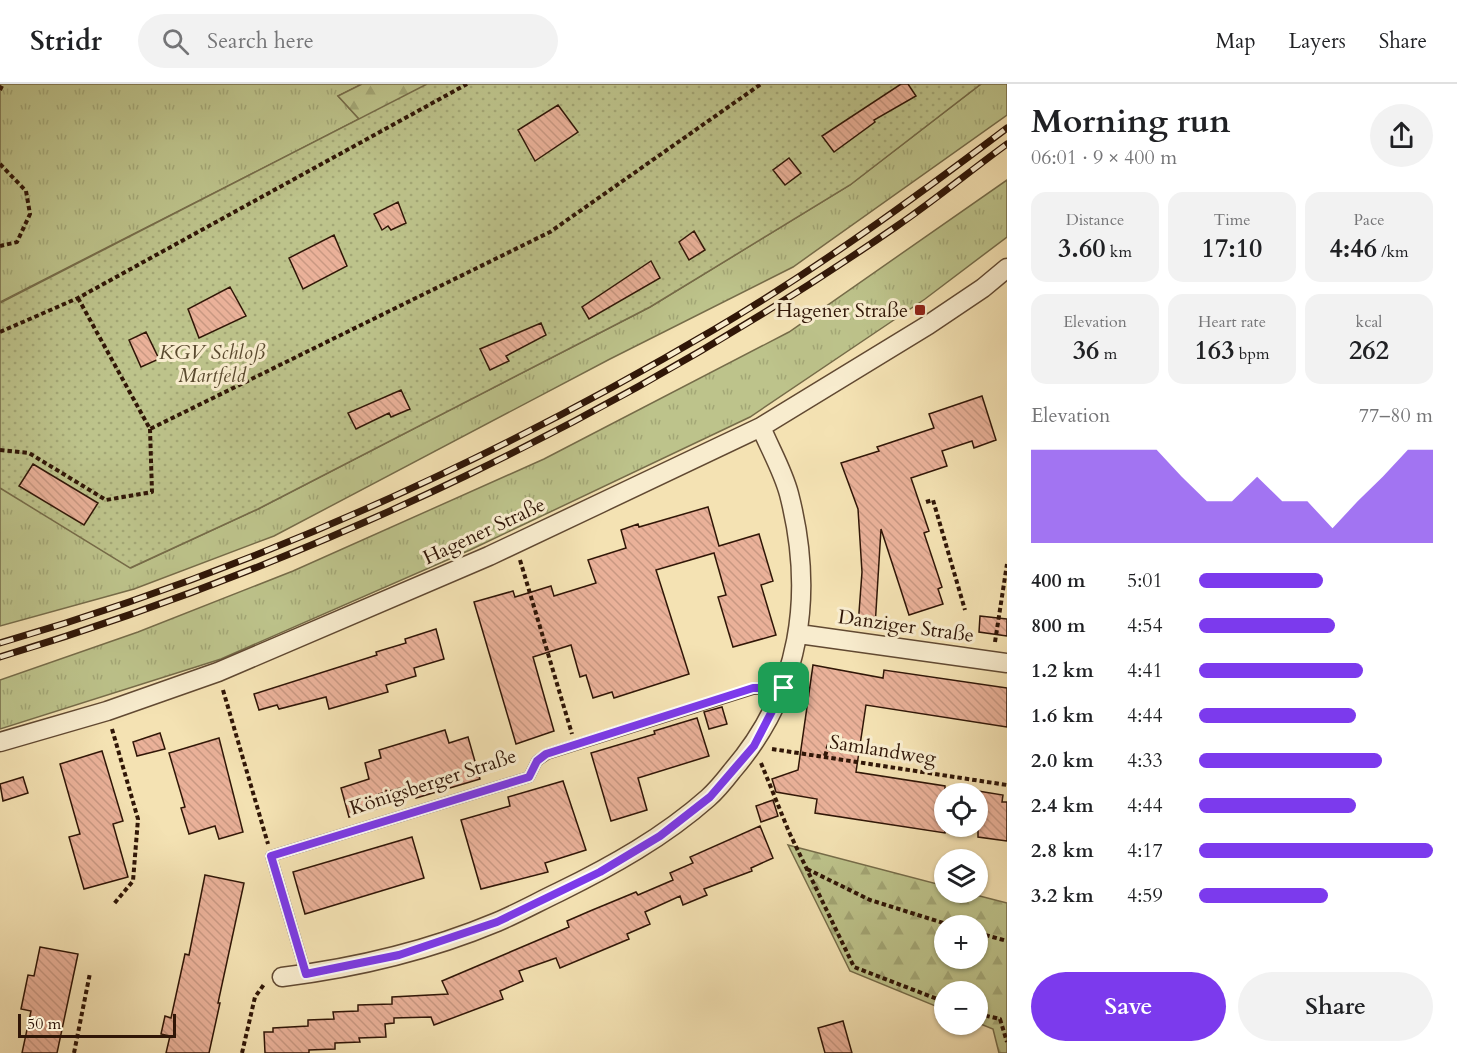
<!DOCTYPE html>
<html lang="en">
<head>
<meta charset="utf-8">
<style>
  :root { --surface:#fff; --page:#f2f2f2; --text:#202124; --muted:#757577; --line:#e0e0e0; --accent:#7c3aed }
  body { margin:0; font-family:Cardo,serif; background:var(--page); color:var(--text); height:100vh; display:flex; flex-direction:column; font-size:22px; white-space:nowrap }
  * { box-sizing:border-box; margin:0 }
  p { font-size:20px; color:var(--muted) }
  .icon { flex:none; width:33px; height:33px; fill:none; stroke:currentColor; stroke-width:2; stroke-linecap:round; stroke-linejoin:round }
  .map { position:relative; flex:1; overflow:hidden }
  .drawer { display:flex; flex-direction:column; background:var(--surface); width:450px }
  .drawer>* { flex:none }
  .tools { position:absolute; left:934px; top:699px; display:grid; gap:12px }
  .tools a { display:grid; place-items:center; width:54px; height:54px; border-radius:50%; background:var(--surface); box-shadow:0 2px 4px #0004; font-size:30px }
  .scale { position:absolute; left:18px; bottom:15px; width:158px; box-sizing:border-box; padding-left:6px; border:3px solid #301607; border-top:0; font-size:16px; line-height:21px; white-space:nowrap; color:#301607; -webkit-text-stroke:4px #f8ecce; paint-order:stroke }
  .pin { position:absolute; display:grid; place-items:center; width:51px; height:51px; color:#fff; margin:-26px; border-radius:12px; box-shadow:0 3px 9px #0006 }
  .round { display:grid; place-items:center; flex:none; width:63px; height:63px; border-radius:32px; background:var(--page) }
  .headline { display:flex; align-items:center; justify-content:space-between; height:102px; padding:0 24px }
  h1 { font-size:33px; font-weight:600; line-height:45px }
  .figures { display:grid; grid-template-columns:repeat(3,1fr); gap:9px; height:102px; padding:6px 24px }
  .figures div { display:grid; align-content:center; border-radius:15px; background:var(--page); text-align:center }
  .figures b { font-size:26px; font-weight:600 }
  .figures small { font-size:16px; font-weight:400 }
  .figures p { font-size:16px }
  .chart { height:168px; padding:12px 24px }
  .chart p { display:flex; justify-content:space-between }
  .chart svg { width:100%; height:108px; margin-top:6px; fill:var(--accent); opacity:.7 }
  .button { display:flex; gap:12px; margin-top:auto; padding:12px 24px }
  .button a { flex:1; height:69px; border-radius:36px; background:var(--accent); color:#fff; font-size:24px; font-weight:600; line-height:69px; text-align:center }
  .button a+a { background:var(--page); color:var(--text) }
  ul { padding:0 24px; list-style:none; font-size:20px }
  li { display:grid; grid-template-columns:96px 72px 1fr; align-items:center; height:45px }
  li i { height:15px; border-radius:8px; background:var(--accent) }
  header { display:flex; align-items:center; gap:36px; box-sizing:border-box; height:84px; padding:0 30px; background:var(--surface); border-bottom:2px solid var(--line) }
  header strong { font-size:28px }
  nav { display:flex; gap:33px; margin-inline-start:auto; font-size:21px }
  .search { width:420px; height:54px; background:var(--page); display:flex; align-items:center; gap:15px; box-sizing:border-box; padding:0 21px; border-radius:33px; color:var(--muted); font-size:22px }
  main { display:flex; flex:1; min-height:0 }
  .map>svg:first-child { display:block }
  .grass { fill:url(#grass-tufts); stroke:#766c49; stroke-width:1.5 }
  .forest { fill:url(#forest-firs); stroke:#766c49; stroke-width:1.5; fill-rule:evenodd }
  .garden { fill:url(#garden-dots); stroke:#766c49; stroke-width:1.5 }
  .building { fill:url(#building-back-hatch); stroke:#301607; stroke-width:1.5 }
  .lines { fill:none; stroke-linecap:round; stroke-linejoin:round }
  .lane-casing { stroke:#614932; stroke-width:12 }
  .street-casing { stroke:#614932; stroke-width:21 }
  .path { stroke:#301607; stroke-width:4; stroke-dasharray:4.5 3; stroke-linecap:butt }
  .lane { stroke:#f8ecce; stroke-width:9 }
  .street { stroke:#f8ecce; stroke-width:18 }
  .rail-casing { stroke:#301607; stroke-width:7 }
  .rail { stroke:#f8ecce; stroke-width:4.5; stroke-dasharray:14; stroke-linecap:butt }
  .route-casing { stroke:#fff; stroke-width:12 }
  .route { stroke:#7c3aed; stroke-width:8 }
  .poi-dot { fill:#8f2418; stroke:#f8ecce; stroke-width:2 }
  .labels { text-anchor:middle; dominant-baseline:central; stroke-width:6; stroke-linejoin:round; paint-order:stroke }
  .poi-label { font-size:20px; fill:#301607; stroke:#f8ecce; text-anchor:end }
  .park-label { font-size:20px; font-style:italic; fill:#5a4a2f; stroke:#f8ecce }
  .street-label { font-size:20px; fill:#301607; stroke:#f8ecce }
</style>
</head>
<body>
<header>
<strong>Stridr</strong>
<div class="search"><svg class="icon" aria-label="search" viewBox="0 0 24 24"><circle cx="10" cy="10" r="6"/><path d="M15 15l6 6"/></svg>Search here</div>
<nav><a>Map</a><a>Layers</a><a>Share</a></nav>
</header>
<main>
<div class="map">
<svg width="1007" height="969" viewBox="0 0 1007 969">
  <defs>
    <pattern id="grass-tufts" width="24" height="20" patternUnits="userSpaceOnUse" patternTransform="scale(1.5)"><rect width="24" height="20" fill="#bdc38b"/><path d="M3 7l-1-3M5 7V3M7 7l1-3M15 17l-1-3M17 17v-4M19 17l1-3" fill="none" stroke="#a3a776"/></pattern>
    <pattern id="forest-firs" width="22" height="20" patternUnits="userSpaceOnUse" patternTransform="scale(1.5)"><rect width="22" height="20" fill="#bdc38b"/><path d="M5 1l3.5 6h-7zM16 11l3.5 6h-7z" fill="#a3a776"/></pattern>
    <pattern id="garden-dots" width="8" height="8" patternUnits="userSpaceOnUse" patternTransform="scale(1.5)"><rect width="8" height="8" fill="#bdc38b"/><path d="M2 2h.1M6 6h.1" fill="none" stroke="#a3a776" stroke-width="1.8" stroke-linecap="round"/></pattern>
    <pattern id="building-back-hatch" width="6" height="6" patternUnits="userSpaceOnUse" patternTransform="scale(1.5)"><rect width="6" height="6" fill="#eab199"/><path d="M-1 5l2 2M0 0l6 6M5-1l2 2" fill="none" stroke="#c99882"/></pattern>
  </defs>
  <rect width="100%" height="100%" fill="#f4e2b3"/>
  <filter id="stains"><feTurbulence type="fractalNoise" baseFrequency=".00333" numOctaves="4"/><feColorMatrix values="0 0 0 0 .2 0 0 0 0 .09 0 0 0 0 .02 0 0 0 .5 -.17"/></filter>
  <radialGradient id="worn" r=".72"><stop offset=".6" stop-color="#630" stop-opacity="0"/><stop offset="1" stop-color="#630" stop-opacity=".3"/></radialGradient>
  <!-- grass -->
  <path class="grass" d="M0,0h362l-24,12 21,23 -359,183z
    M981,0h26v31l-214,152 -183,92 -336,177 -140,53 -134,37v-139l131,81 127,-59 392,-202 200,-122z
    M1007,96v57l-82,62 -175,118 -280,133 -249,109 -221,70v-49l138,-48 155,-61 251,-112 245,-127z"/>
  <!-- forest -->
  <path class="forest" d="M362,0h66l-68,36 -22,-24z
    M788,761l157,41v6l23,1 39,10v150h-8l-6,-24 -15,-6v-31h-33v18l-95,-39zM945,842h33v32h-33z"/>
  <!-- garden -->
  <path class="garden" d="M427,0h554l-131,101 -200,122 -392,202 -128,59 -130,-80v-185z"/>
  <!-- building -->
  <path class="building" d="M901,0h7l8,12 -42,24 1,2 -41,30 -12,-16z
    M558,21l20,27 -43,29 -17,-31z
    M789,74l12,15 -16,12 -12,-15z
    M398,118l8,21 -15,7 -3,-4 -6,4 -8,-16z
    M694,147l11,19 -16,10 -10,-18z
    M334,151l13,31 -44,23 -14,-31z
    M651,177l9,17 -71,41 -7,-12z
    M230,203l16,29 -47,22 -11,-29z
    M541,239l5,12 -40,21 3,5 -19,9 -10,-21z
    M146,248l13,27 -18,8 -12,-27z
    M401,306l9,19 -19,8 -2,-4 -33,16 -8,-16z
    M982,312l14,44 -22,8 -2,-7 -30,10 5,15 -36,12 18,53 -5,2 18,54 -4,2 5,15 -34,11 -28,-86 -6,98 -17,-1 4,-54 -4,-63 -17,-46 38,-12 -2,-4 57,-19 -5,-14z
    M33,380l65,39 -14,22 -65,-39z
    M708,423l11,39 40,-12 14,47 -12,4 15,50 -43,12 -15,-50 8,-2 -12,-42 -58,17 33,104 -75,24 -2,-6 -19,6 -7,-23 -6,2 -9,-32 -38,12 21,74 -38,13 -42,-142 39,-11 2,6 36,-11 3,10 42,-13 -8,-23 38,-12 -5,-18 17,-6 1,3z
    M980,532l27,3v17l-28,-4z
    M436,545l8,30 -30,9 2,8 -30,9 2,7 -59,17 -3,-12 -47,12 -2,-4 -18,5 -5,-16 123,-39 -1,-3 30,-9 -1,-4z
    M813,581l70,13 1,-8 123,18v39l-141,-22 -10,67 89,14v47l-130,-20 2,-14 -41,-7 -4,-13 26,-9z
    M722,623l5,17 -18,5 -5,-17z
    M697,634l12,38 -71,22 9,32 -36,11 -20,-68 64,-19 -1,-3z
    M445,646l4,13 19,-6 12,42 -64,19 -4,-13 -33,9 4,13 -34,10 -8,-29 28,-9 -4,-16 16,-5 -2,-8z
    M160,649l5,16 -28,7 -4,-14z
    M219,654l24,94 -24,7 -4,-13 -26,8 -8,-26 4,-1 -16,-54z
    M102,667l21,70 -10,3 15,53 -44,12 -15,-52 11,-3 -20,-70z
    M23,693l5,16 -25,8 -3,-17z
    M563,697l23,69 -41,13 3,9 -67,17 -20,-69 49,-14 -2,-9z
    M978,707l25,4 -1,7h5v39l-29,-4z
    M773,716l5,16 -17,6 -5,-16z
    M760,742l13,32 -22,10 1,3 -48,18 3,6 -24,10 -3,-9 -35,16 5,12 -23,10 2,5 -69,29 -4,-10 -37,13 4,10 -23,10 3,8 -69,26 -3,-8 -37,1v5l-9,1 1,13 -27,1 1,4 -25,1v6l-26,1v3h-44l-1,-21h9v-4l35,-2v-6l26,-1 -1,-7 25,-1v-6l34,-1v-7l56,-3 -6,-13 127,-54 -2,-6 23,-10 46,-19 2,3 35,-15 -3,-7 23,-10 -3,-6z
    M412,753l12,41 -119,36 -12,-42z
    M205,791l39,8 -26,120h2l-11,50h-43l4,-17 -9,-2 4,-18 6,2 14,-64 4,1z
    M40,863l38,7 -21,99h-35l9,-42 -10,-2 7,-34 6,1z
    M843,937l9,32h-27l-7,-25z"/>
  <g class="lines">
    <!-- lane casing -->
    <g class="lane-casing">
      <path id="lane" d="M306,890l-35,-118 258,-79 8,-16 10,-7 206,-65 29,-1"/>
    </g>
    <!-- street casing -->
    <g class="street-casing">
      <path id="street" d="M799,550l208,29
        M0,658l107,-31 111,-39 271,-116 112,-53 160,-76 167,-102 55,-37 24,-20
        M282,893c73,-9 148,-27 215,-55 21,-9 41,-20 62,-30 53,-26 105,-55 149,-94 9,-8 17,-18 24,-27 69,-80 83,-176 57,-277 -6,-23 -19,-45 -28,-67"/>
    </g>
    <!-- path -->
    <path class="path" d="M0,6l3,-6
      M0,80l26,27 4,23 -13,28 -17,4
      M78,214l72,131 400,-197 211,-148
      M0,248l78,-34 389,-214
      M0,366l29,3 77,47 46,-8 -2,-63
      M926,418l7,-2 32,110
      M520,476l52,174
      M995,558l12,-78
      M223,606l45,154
      M112,645l26,90 -5,62 -20,24
      M772,665l235,36
      M825,672l4,-12
      M761,679l28,69 65,135 91,35
      M807,785l63,31 83,26
      M978,849l29,8
      M978,930l22,5 7,23
      M74,969l16,-80
      M242,969l13,-56 10,-14"/>
    <!-- lane -->
    <use href="#lane" class="lane"/>
    <!-- street -->
    <use href="#street" class="street"/>
    <!-- rail casing -->
    <g class="rail-casing">
      <path id="rail" d="M0,559c250,-73 491,-182 715,-314 102,-60 198,-130 292,-201
        M0,573c317,-96 625,-243 897,-431 38,-26 73,-55 110,-82"/>
    </g>
    <!-- rail -->
    <use href="#rail" class="rail"/>
  </g>
  <g class="lines">
    <!-- route casing -->
    <g class="route-casing">
      <path id="route" d="M753,604h31l-30,58 -44,51 -50,39 -60,36 -103,50 -98,33 -93,19 -35,-118 258,-79 8,-16 9,-7z"/>
    </g>
    <!-- route -->
    <use href="#route" class="route"/>
  </g>
  <!-- markers -->
  <rect class="poi-dot" x="914" y="220" width="12" height="12" rx="3"/>
  <g class="labels">
    <!-- poi labels -->
    <g class="poi-label">
      <text x="908" y="226">Hagener Straße</text>
    </g>
    <!-- park labels -->
    <g class="park-label">
      <text x="212" y="268">KGV Schloß<tspan x="212" dy="23">Martfeld</tspan></text>
    </g>
    <!-- street labels -->
    <g class="street-label">
      <text transform="translate(484 447) rotate(-25)">Hagener Straße</text>
      <text transform="translate(906 542) rotate(8)">Danziger Straße</text>
      <text transform="translate(883 666) rotate(9)">Samlandweg</text>
      <text transform="translate(433 698) rotate(-18)">Königsberger Straße</text>
    </g>
  </g>
  <rect width="100%" height="100%" filter="url(#stains)"/>
  <rect width="100%" height="100%" fill="url(#worn)"/>
</svg>
<div class="tools">
<a><svg class="icon" aria-label="locate" viewBox="0 0 24 24"><circle cx="12" cy="12" r="6"/><path d="M12 2v4M12 18v4M2 12h4M18 12h4"/></svg></a>
<a><svg class="icon" aria-label="layers" viewBox="0 0 24 24"><path d="M12 4l9 5-9 5-9-5zM3 14l9 5 9-5"/></svg></a>
<a>+</a>
<a>−</a>
</div>
<div class="scale">50 m</div>
<div class="pin" style="left:784px;top:604px;background:#1e9e55"><svg class="icon" aria-label="arrive" viewBox="0 0 24 24"><path d="M6 21V4h12l-3 4 3 4H6"/></svg></div>
</div>
<section class="drawer">
<div class="headline"><div><h1>Morning run</h1><p>06:01 · 9 × 400 m</p></div><a class="round"><svg class="icon" aria-label="share" viewBox="0 0 24 24"><path d="M12 15V3M7 8l5-5 5 5M5 13v7h14v-7"/></svg></a></div>
<div class="figures">
<div><p>Distance</p><b>3.60<small> km</small></b></div>
<div><p>Time</p><b>17:10</b></div>
<div><p>Pace</p><b>4:46<small> /km</small></b></div>
</div>
<div class="figures">
<div><p>Elevation</p><b>36<small> m</small></b></div>
<div><p>Heart rate</p><b>163<small> bpm</small></b></div>
<div><p>kcal</p><b>262</b></div>
</div>
<div class="chart"><p><span>Elevation</span>77–80 m</p>
<svg viewBox="0 0 160 44" preserveAspectRatio="none"><path d="M0 44V6L10 6L20 6L30 6L40 6L50 6L60 17L70 27L80 27L90 17L100 27L110 27L120 38L130 27L140 17L150 6L160 6V44z"/></svg>
</div>
<ul>
<li><b>400 m</b>5:01<i style="width:53%"></i></li>
<li><b>800 m</b>4:54<i style="width:58%"></i></li>
<li><b>1.2 km</b>4:41<i style="width:70%"></i></li>
<li><b>1.6 km</b>4:44<i style="width:67%"></i></li>
<li><b>2.0 km</b>4:33<i style="width:78%"></i></li>
<li><b>2.4 km</b>4:44<i style="width:67%"></i></li>
<li><b>2.8 km</b>4:17<i style="width:100%"></i></li>
<li><b>3.2 km</b>4:59<i style="width:55%"></i></li>
</ul>
<div class="button"><a>Save</a><a>Share</a></div>
</section>
</main>
</body>
</html>
